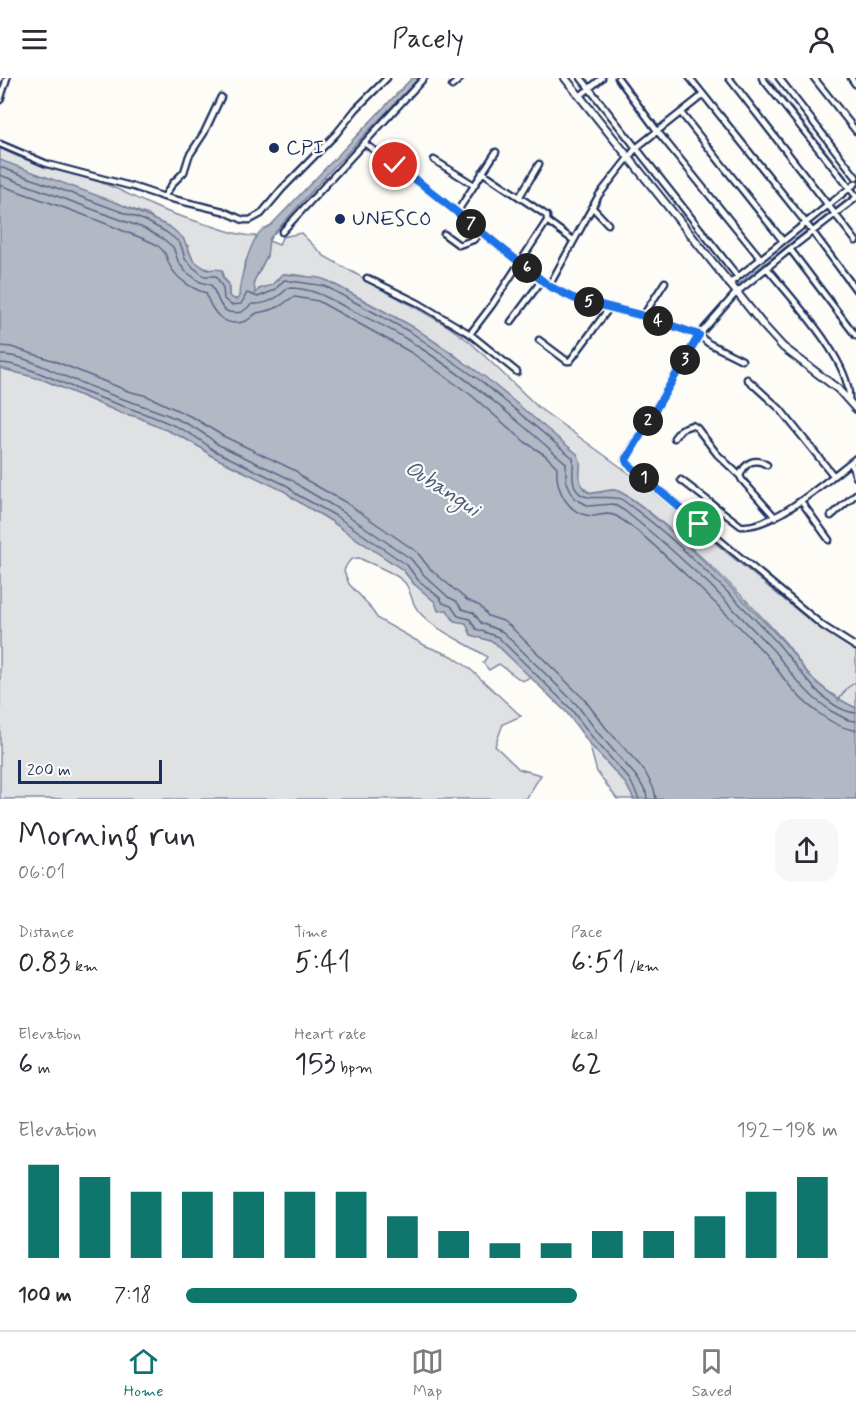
<!DOCTYPE html>
<html lang="en">
<head>
<meta charset="utf-8">
<style>
  :root { --surface:#fff; --page:#f7f7f7; --text:#2b2b33; --muted:#7c7c81; --line:#e1e1e2; --accent:#0f766e }
  body { margin:0; font-family:Mynerve,sans-serif; background:var(--page); color:var(--text); height:100vh; display:flex; flex-direction:column; font-size:22px; white-space:nowrap }
  * { box-sizing:border-box; margin:0 }
  p { font-size:20px; color:var(--muted) }
  .icon { flex:none; width:33px; height:33px; fill:none; stroke:currentColor; stroke-width:2; stroke-linecap:round; stroke-linejoin:round }
  .map { position:relative; height:721px; overflow:hidden }
  .sheet { display:flex; flex-direction:column; background:var(--surface); flex:1 }
  .sheet>* { flex:none }
  .scale { position:absolute; left:18px; bottom:15px; width:144px; box-sizing:border-box; padding-left:6px; border:3px solid #1b2f5e; border-top:0; font-size:16px; line-height:21px; white-space:nowrap; color:#1b2f5e; -webkit-text-stroke:4px #fdfcf7; paint-order:stroke }
  .pin { position:absolute; display:grid; place-items:center; width:51px; height:51px; color:#fff; margin:-26px; border:3px solid #fff; border-radius:50%; box-shadow:0 2px 6px #0007 }
  .km { position:absolute; width:30px; height:30px; margin:-15px; border-radius:50%; background:#222; color:#fff; font-size:16px; line-height:30px; text-align:center }
  .round { display:grid; place-items:center; flex:none; width:63px; height:63px; border-radius:18px; background:var(--page) }
  .summary { display:flex; align-items:center; justify-content:space-between; height:102px; padding:0 18px }
  h1 { font-size:33px; font-weight:600; line-height:45px }
  .stats { display:grid; grid-template-columns:repeat(3,1fr); gap:9px; height:102px; padding:6px 18px }
  .stats div { display:grid; align-content:center }
  .stats b { font-size:30px; font-weight:600 }
  .stats small { font-size:16px; font-weight:400 }
  .stats p { font-size:16px }
  .chart { height:168px; padding:12px 18px }
  .chart p { display:flex; justify-content:space-between }
  .chart svg { width:100%; height:108px; margin-top:6px; stroke:var(--accent); stroke-width:6 }
  ul { padding:0 18px; list-style:none; font-size:20px }
  li { display:grid; grid-template-columns:96px 72px 1fr; align-items:center; height:45px }
  li i { height:15px; border-radius:8px; background:var(--accent) }
  header { display:flex; justify-content:space-between; align-items:center; height:78px; padding:0 18px; background:var(--surface); font-size:27px; font-weight:600 }
  .menu { display:flex; justify-content:space-around; align-items:center; height:84px; border-top:2px solid var(--line); background:var(--surface); font-size:16px; color:var(--muted) }
  .menu a { display:grid; justify-items:center; gap:3px }
  .menu .current { color:var(--accent) }
  .map>svg:first-child { display:block }
  .green { fill:#e0e1e3; stroke:#7e88a0; stroke-width:1.5 }
  .water { fill:#b3b8c5; stroke:#76819c; stroke-width:1.5 }
  .lines { fill:none; stroke-linecap:round; stroke-linejoin:round }
  .shore { stroke:#586687; stroke-width:1.5 }
  .stream { stroke:#76819c; stroke-width:1.5 }
  .minor-casing { stroke:#1b2f5e; stroke-width:9 }
  .major-casing { stroke:#1b2f5e; stroke-width:10 }
  .minor { stroke:#fdfcf7; stroke-width:4.5 }
  .major { stroke:#fdfcf7; stroke-width:6 }
  .route-casing { stroke:#fff; stroke-width:12 }
  .route { stroke:#1a73e8; stroke-width:8 }
  .poi-dot { fill:#1b2f5e; stroke:#fdfcf7; stroke-width:2 }
  .labels { text-anchor:middle; dominant-baseline:central; stroke-width:4.5; stroke-linejoin:round; paint-order:stroke }
  .poi-label { font-size:21px; fill:#1b2f5e; stroke:#fdfcf7; text-anchor:start }
  .water-label { font-size:22px; font-style:italic; fill:#49587d; stroke:#fdfcf7 }
</style>
</head>
<body>
<header><svg class="icon" aria-label="menu" viewBox="0 0 24 24"><path d="M4 6h16M4 12h16M4 18h16"/></svg>Pacely<svg class="icon" aria-label="person" viewBox="0 0 24 24"><circle cx="12" cy="8" r="4"/><path d="M4 21q1-7 8-7t8 7"/></svg></header>
<div class="map">
<svg width="856" height="721" viewBox="0 0 856 721">
  <rect width="100%" height="100%" fill="#fdfcf7"/>
  <filter id="ink" filterUnits="userSpaceOnUse"><feTurbulence type="fractalNoise" baseFrequency=".0167" numOctaves="2"/><feDisplacementMap in="SourceGraphic" scale="12" xChannelSelector="R" yChannelSelector="G"/><feConvolveMatrix kernelMatrix="1 2 1 2 8 2 1 2 1" color-interpolation-filters="sRGB"/></filter>
  <g filter="url(#ink)">
    <!-- green -->
    <path class="green" d="M0,70c33,18 69,23 105,36 16,6 30,14 46,21 19,9 41,15 61,21 15,5 29,10 45,10l-13,30 -5,33h-6l-4,-3v-12l-6,-7v-5c-19,-2 -31,-6 -35,-26l-40,-31 -140,-51 -8,-4z
      M301,155l23,23 122,69 24,17 69,66 97,70 173,142 47,30v58c-19,-9 -37,-21 -51,-38 -7,-9 -13,-20 -21,-29 -34,-38 -72,-76 -111,-109 -12,-10 -45,-40 -59,-42 -10,-1 -22,8 -30,-2 -9,-10 -1,-23 -7,-34l-126,-102 -45,-29 -78,-42 -30,-6 -16,-1 -10,11 -13,4 -4,8 -1,-16 13,-25 1,-17 5,-5 -4,7 10,4 3,-8z
      M0,290l44,12 77,33 17,4 46,21 19,11 7,6 76,37c15,15 39,22 56,37l61,41 11,14 52,39 5,12 23,7 37,35 -9,4 -23,-17 -10,6 -6,-7 4,-6c-21,-15 -48,-24 -66,-43 -10,-10 -8,-17 -14,-28 -5,-11 -36,-22 -48,-28 -9,0 -12,5 -15,13l5,13 17,18 12,17 48,27 26,10 17,12 52,48 -18,8 -8,22 24,23 22,6 -15,24h-526z
      M589,665l37,41 8,15h-17l-20,-27z"/>
    <!-- water -->
    <path class="water" d="M412,0h7l-91,95 -59,66 -2,17 -13,25 1,13 4,-5 13,-4 11,-11 37,4 8,3 87,47 70,49 92,77c8,10 -2,23 6,34 8,10 20,2 31,2 7,1 14,7 20,11 53,40 99,89 146,137 10,10 17,22 25,32 13,17 32,29 51,38v91h-222l-8,-15 -37,-41 -22,-30 -73,-71 -23,-7 -5,-12 -12,-2 -7,-11 -9,1 -3,-9 -21,-18 -11,-14 -61,-41c-17,-15 -41,-22 -56,-37l-76,-37 -7,-6 -19,-11 -46,-21 -17,-4 -77,-33 -44,-12v-208l120,44 50,23 13,11 10,22 14,10 8,-1 7,1 1,8 5,6 1,12 7,4 3,-3c0,-15 11,-57 23,-67 3,-2 6,-3 9,-5z"/>
    <g class="lines">
      <!-- shore -->
      <path class="shore" d="M0,89l146,54 20,11 13,10 3,6 3,11 9,9 10,8h12l7,12 1,11 7,6 10,-1 6,-11 11,4 17,-7 9,-10 41,6 87,47 69,48 92,77c1,7 -1,13 0,20 2,30 32,15 48,21 34,24 65,52 94,81 22,21 44,42 64,65 19,22 45,65 77,68
        M0,97l143,53 19,10 11,9 5,14 7,10 15,11 11,3c9,13 7,32 31,27l10,-8c14,1 26,-6 36,-16 28,0 43,12 67,24 18,9 36,17 53,28 57,35 108,79 158,123v17l8,18 15,8 24,-2 12,7 40,33 44,40 65,67 23,30 17,17 17,13 17,9 8,1
        M0,107c41,15 82,28 121,45 11,5 23,8 34,14 12,8 10,11 15,22 7,13 22,23 36,27 5,18 18,36 40,28 4,-2 7,-6 11,-8 8,-2 16,-3 23,-7 6,-3 9,-8 15,-9l23,4 94,52 59,42 54,47 20,13 12,12c-2,22 11,49 37,49 7,-1 15,-4 22,0 25,15 48,39 70,59 27,26 56,53 81,81 8,9 14,20 22,29 13,17 45,44 67,45
        M0,268l11,1 41,13 76,31 19,5 47,22 29,18 73,35 10,9 39,22 72,50 13,17 37,31 13,6 8,10 15,5 7,5 74,73 22,29 38,42 10,19 2,10
        M0,277c26,0 50,16 74,25 17,6 34,15 52,20 30,10 67,22 91,44l75,36 9,7 39,23 71,49 13,16 24,22 8,4 6,8 12,4 7,10 22,9 74,73 22,29 37,42 10,16 1,7
        M0,285c19,0 52,15 70,23 43,20 108,32 143,64l75,36 8,8 40,22 71,49 11,15 21,17 4,6 8,3 7,10 12,3 6,10 22,8 73,72 22,29 37,42 9,19"/>
      <!-- stream -->
      <path class="stream" d="M768,0l83,105
        M855,110l1,2
        M836,130l18,-14
        M813,148l16,-13
        M736,208l71,-56
        M838,623l9,-13 9,-6"/>
      <!-- minor casing -->
      <g class="minor-casing">
        <path id="minor" d="M581,0l157,199
          M618,0l40,54 103,127
          M690,0l116,145 50,67
          M729,0l127,163
          M762,0l94,118
          M779,0l77,99
          M814,0l42,53
          M851,0l5,7
          M452,8l9,-8
          M580,18l22,-18
          M0,22l7,-22
          M681,35l102,128
          M364,65l55,39 130,104 24,12 70,18 56,19 9,8 34,17
          M0,66l47,20 87,23 30,10 59,14 20,9h7l11,-6 21,-25 54,-55 20,-25 31,-31
          M434,82l40,25
          M482,94l61,41 4,3v5
          M520,118l19,-32
          M164,119l9,-14 11,-11 5,-16 15,-23 17,-36
          M856,120l-66,51 -54,44 -14,16 -23,26 -74,125 2,3 196,163 33,21
          M592,129l16,17
          M457,134l39,-60
          M282,154l142,-154
          M444,156l15,11 14,-5 8,-7
          M790,171l66,87
          M767,190c24,30 85,94 82,132
          M367,200l51,25 52,31 47,38
          M729,206l127,-101
          M549,208l50,-91 37,-47 67,-53
          M643,238l22,-34
          M511,244l31,-42
          M470,256l22,-29 55,-84 26,19
          M539,262l28,21h3l40,-54
          M747,301l33,30 53,66
          M674,360l7,-9 11,-4 5,3 20,26 23,22
          M851,384l5,15
          M767,387c-12,-8 -22,-3 -27,11l2,4 33,37
          M681,402l60,46c33,3 89,-48 115,-68
          M801,423l28,39
          M831,438l25,-22"/>
      </g>
      <!-- major casing -->
      <g class="major-casing">
        <path id="major" d="M565,0l198,247 20,22 55,42 18,20"/>
      </g>
      <!-- minor -->
      <use href="#minor" class="minor"/>
      <!-- major -->
      <use href="#major" class="major"/>
    </g>
  </g>
  <g class="lines" filter="url(#ink)">
    <!-- route casing -->
    <g class="route-casing">
      <path id="route" d="M395,87l24,17 130,104 24,12 71,18 55,19 -73,125 1,3 72,61"/>
    </g>
    <!-- route -->
    <use href="#route" class="route"/>
  </g>
  <!-- markers -->
  <g class="poi-dot">
    <circle cx="274" cy="70" r="6"/>
    <circle cx="340" cy="141" r="6"/>
  </g>
  <g class="labels">
    <!-- poi labels -->
    <g class="poi-label">
      <text x="286" y="70">CPI</text>
      <text x="352" y="141">UNESCO</text>
    </g>
    <!-- water labels -->
    <g class="water-label">
      <text transform="translate(442 411) rotate(33)">Oubangui</text>
    </g>
  </g>
</svg>
<div class="scale">200 m</div>
<div class="pin" style="left:699px;top:446px;background:#1e9e55"><svg class="icon" aria-label="arrive" viewBox="0 0 24 24"><path d="M6 21V4h12l-3 4 3 4H6"/></svg></div>
<div class="pin" style="left:395px;top:87px;background:#d93025"><svg class="icon" aria-label="check" viewBox="0 0 24 24"><path d="M5 12l5 5 9-10"/></svg></div>
<b class="km" style="left:644px;top:400px">1</b>
<b class="km" style="left:648px;top:343px">2</b>
<b class="km" style="left:685px;top:282px">3</b>
<b class="km" style="left:658px;top:243px">4</b>
<b class="km" style="left:589px;top:224px">5</b>
<b class="km" style="left:527px;top:190px">6</b>
<b class="km" style="left:471px;top:146px">7</b>
</div>
<section class="sheet">
<div class="summary"><div><h1>Morning run</h1><p>06:01</p></div><a class="round"><svg class="icon" aria-label="share" viewBox="0 0 24 24"><path d="M12 15V3M7 8l5-5 5 5M5 13v7h14v-7"/></svg></a></div>
<div class="stats">
<div><p>Distance</p><b>0.83<small> km</small></b></div>
<div><p>Time</p><b>5:41</b></div>
<div><p>Pace</p><b>6:51<small> /km</small></b></div>
</div>
<div class="stats">
<div><p>Elevation</p><b>6<small> m</small></b></div>
<div><p>Heart rate</p><b>153<small> bpm</small></b></div>
<div><p>kcal</p><b>62</b></div>
</div>
<div class="chart"><p><span>Elevation</span>192–198 m</p>
<svg viewBox="0 0 160 44" preserveAspectRatio="none"><path d="M5 44V6M15 44V11M25 44V17M35 44V17M45 44V17M55 44V17M65 44V17M75 44V27M85 44V33M95 44V38M105 44V38M115 44V33M125 44V33M135 44V27M145 44V17M155 44V11"/></svg>
</div>
<ul>
<li><b>100 m</b>7:18<i style="width:60%"></i></li>
</ul>
</section>
<nav class="menu">
<a class="current"><svg class="icon" aria-label="home" viewBox="0 0 24 24"><path d="M3 11l9-7 9 7M6 9v11h12V9"/></svg>Home</a>
<a><svg class="icon" aria-label="map" viewBox="0 0 24 24"><path d="M3 6l6-2 6 2 6-2v14l-6 2-6-2-6 2zM9 4v14M15 6v14"/></svg>Map</a>
<a><svg class="icon" aria-label="saved" viewBox="0 0 24 24"><path d="M7 4h10v16l-5-4-5 4z"/></svg>Saved</a>
</nav>
</body>
</html>
